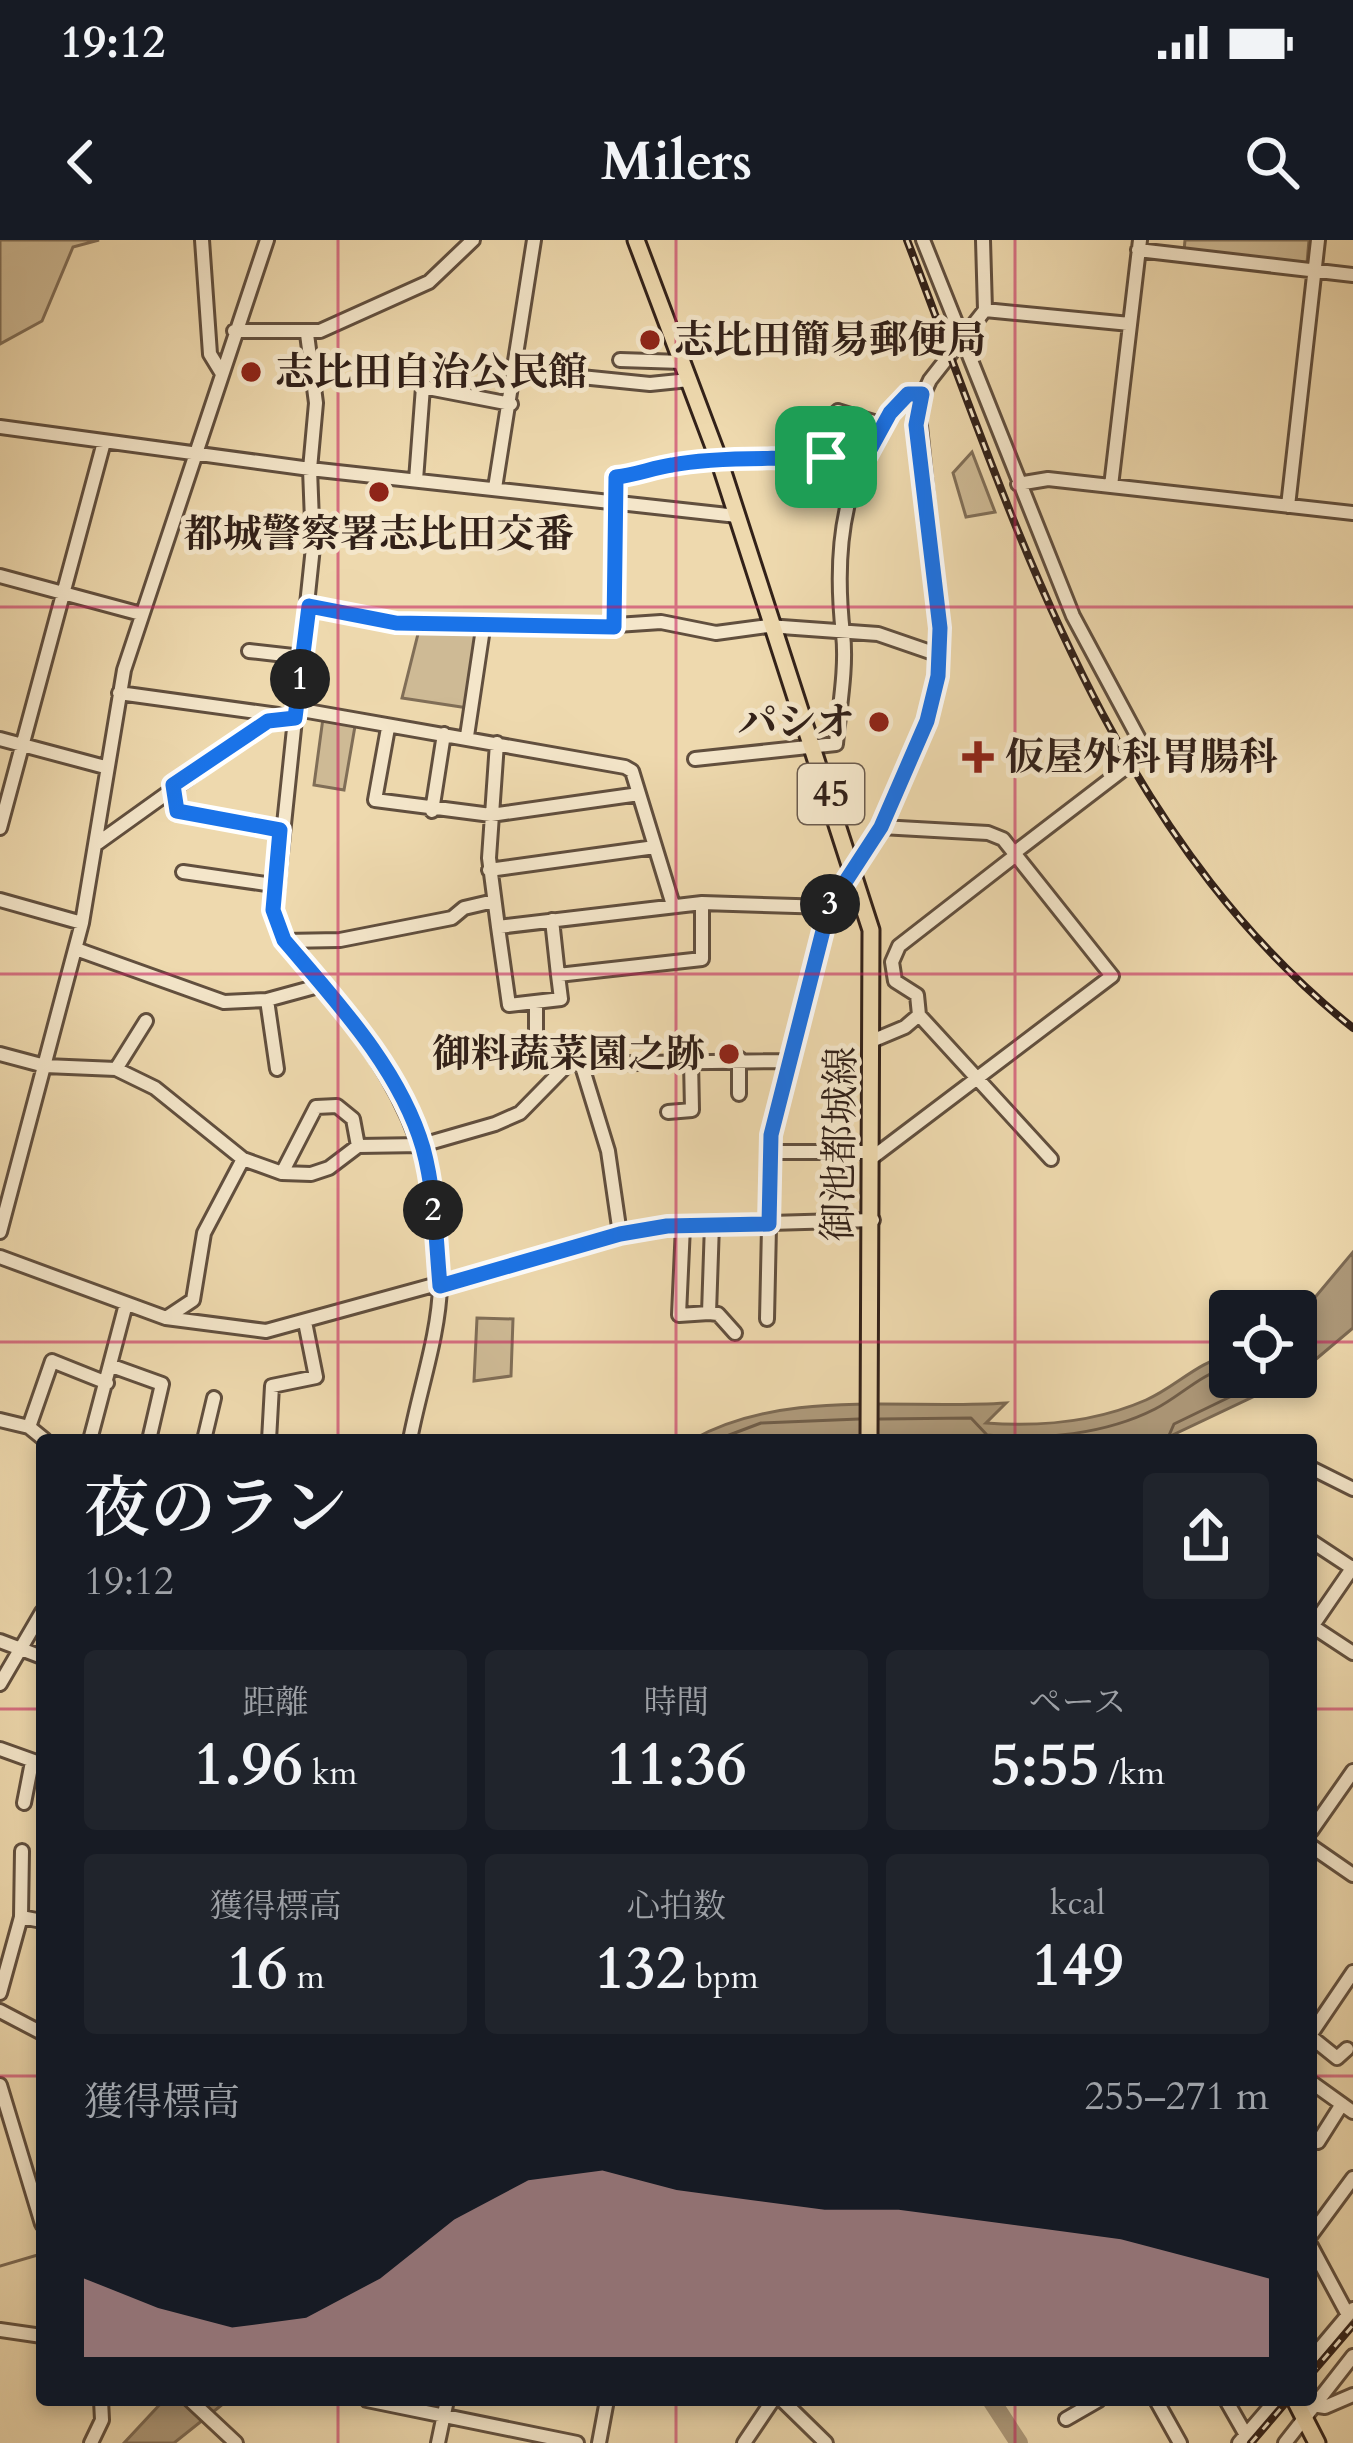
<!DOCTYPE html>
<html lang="ja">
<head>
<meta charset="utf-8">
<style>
  :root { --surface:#171b24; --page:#20242c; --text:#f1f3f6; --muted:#9ea1a6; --accent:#c59692 }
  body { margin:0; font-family:Cardo,"Noto Serif JP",serif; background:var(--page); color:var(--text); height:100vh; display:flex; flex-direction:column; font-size:45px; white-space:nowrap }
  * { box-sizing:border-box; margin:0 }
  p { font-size:39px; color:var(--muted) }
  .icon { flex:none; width:66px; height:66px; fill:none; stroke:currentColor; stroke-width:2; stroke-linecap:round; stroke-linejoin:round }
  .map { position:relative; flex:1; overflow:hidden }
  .panel { position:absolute; left:36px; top:1194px; width:1281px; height:972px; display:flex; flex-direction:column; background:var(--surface); border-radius:12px; box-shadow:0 6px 18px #0003 }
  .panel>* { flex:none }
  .fabs { position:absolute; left:1209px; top:1050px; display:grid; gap:24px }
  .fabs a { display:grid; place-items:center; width:108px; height:108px; border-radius:12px; background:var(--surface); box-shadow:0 6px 18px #0003; font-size:60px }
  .pin { position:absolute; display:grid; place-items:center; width:102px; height:102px; color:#fff; margin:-51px; border-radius:24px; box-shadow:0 6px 18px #0006 }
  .km { position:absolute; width:60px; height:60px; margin:-30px; border-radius:50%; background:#222; color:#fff; font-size:33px; line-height:60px; text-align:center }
  .round { display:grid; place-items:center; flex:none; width:126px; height:126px; border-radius:12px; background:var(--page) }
  .overview { display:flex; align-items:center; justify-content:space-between; height:204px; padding:0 48px }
  h1 { font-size:66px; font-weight:600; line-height:90px }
  .figures { display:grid; grid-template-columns:repeat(3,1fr); gap:18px; height:204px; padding:12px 48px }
  .figures div { display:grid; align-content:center; border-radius:12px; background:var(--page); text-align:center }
  .figures b { font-size:60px; font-weight:600 }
  .figures small { font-size:33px; font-weight:400 }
  .figures p { font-size:33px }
  .chart { height:336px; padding:24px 48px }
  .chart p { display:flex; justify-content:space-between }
  .chart svg { width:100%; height:216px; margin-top:12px; fill:var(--accent); opacity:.7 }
  .status { display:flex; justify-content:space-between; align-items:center; height:84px; padding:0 60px; background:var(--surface); direction:ltr }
  .status svg { height:33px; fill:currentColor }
  header { display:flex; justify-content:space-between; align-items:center; height:156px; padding:0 48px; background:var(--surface); font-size:54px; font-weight:600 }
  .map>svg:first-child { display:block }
  .green { fill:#ceba95; stroke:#806e57; stroke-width:3 }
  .water { fill:#ae9a7b; stroke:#7c6a54; stroke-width:3 }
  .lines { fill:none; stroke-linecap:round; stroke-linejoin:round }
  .shore { stroke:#705e4a; stroke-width:3 }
  .stream { stroke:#7c6a54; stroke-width:3 }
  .river { stroke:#ae9a7b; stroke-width:18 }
  .minor-casing { stroke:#614f3e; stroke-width:18 }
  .major-casing { stroke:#322119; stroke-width:21 }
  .minor { stroke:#f4e6ca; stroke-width:12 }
  .major { stroke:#eed9ae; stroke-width:15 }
  .rail-casing { stroke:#322119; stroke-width:8 }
  .rail { stroke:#f4e6ca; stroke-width:3; stroke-dasharray:9; stroke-linecap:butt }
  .route-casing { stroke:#fff; stroke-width:24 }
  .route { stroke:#1a73e8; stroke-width:15 }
  .grid { fill:none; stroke:#c2185b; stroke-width:3; stroke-opacity:0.55 }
  .poi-dot { fill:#8f2418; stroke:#f4e6ca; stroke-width:4.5 }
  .labels { text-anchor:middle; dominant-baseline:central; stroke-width:10; stroke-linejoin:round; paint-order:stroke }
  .shield { fill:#f4e6ca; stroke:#6c5c4e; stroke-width:3 }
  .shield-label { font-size:36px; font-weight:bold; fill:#322119 }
  .poi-label { font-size:39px; font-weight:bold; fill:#322119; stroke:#f4e6ca; text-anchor:start }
  .street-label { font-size:39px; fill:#322119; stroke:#f4e6ca }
</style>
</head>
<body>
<div class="status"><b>19:12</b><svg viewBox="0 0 49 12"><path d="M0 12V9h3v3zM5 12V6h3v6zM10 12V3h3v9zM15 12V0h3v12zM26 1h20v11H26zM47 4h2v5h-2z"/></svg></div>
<header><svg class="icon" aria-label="back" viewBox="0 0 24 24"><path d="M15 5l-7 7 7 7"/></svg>Milers<svg class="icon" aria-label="search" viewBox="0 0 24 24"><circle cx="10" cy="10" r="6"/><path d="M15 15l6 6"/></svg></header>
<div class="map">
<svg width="1353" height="2203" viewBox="0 0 1353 2203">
  <rect width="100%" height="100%" fill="#eed9ae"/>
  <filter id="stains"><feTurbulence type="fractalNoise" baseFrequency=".00167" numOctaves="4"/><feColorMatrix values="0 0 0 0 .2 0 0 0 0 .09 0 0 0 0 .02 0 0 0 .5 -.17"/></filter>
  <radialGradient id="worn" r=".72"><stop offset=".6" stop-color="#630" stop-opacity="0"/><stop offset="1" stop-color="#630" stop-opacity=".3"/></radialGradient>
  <!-- green -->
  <path class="green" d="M0,0h99l-26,7 -31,74 -42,23z
    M1185,0h124l-2,23 -123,-12z
    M972,212l23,60 -29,5 -13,-44z
    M478,384l-10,84 -66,-10 18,-72z
    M323,478l32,8 -11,64 -30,-5z
    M477,1078l36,1 -2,57 -37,5z"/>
  <!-- water -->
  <path class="water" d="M1353,1012v76l-57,48v-56z
    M1230,1115v22h65l-133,63h-470c92,-52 210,-30 314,-37l-20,20c54,4 110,-1 160,-23 30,-13 51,-38 84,-45z
    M164,2160h64l-54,43h-50z"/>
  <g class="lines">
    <!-- shore -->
    <path class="shore" d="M880,1179l91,-1 16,17c54,6 119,-1 168,-26 26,-13 46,-36 75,-42
      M716,1200l45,-17 98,-4
      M1167,1200l7,-16 97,-47"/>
    <!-- stream -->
    <path class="stream" d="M0,2026l41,-12"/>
    <!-- river -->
    <path class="river" d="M991,2160l28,43"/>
    <!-- minor casing -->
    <g class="minor-casing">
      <path id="minor" d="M202,0l8,114 11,18
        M923,0l150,376 73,136 -132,101
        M1138,10l215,25
        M985,70l145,14
        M234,91h86l109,-49 44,-42
        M307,94l9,69 -6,66 3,78 -39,373 10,21c94,108 159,193 156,344 -1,50 -21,106 -30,155
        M620,120l62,2
        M581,137l69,7 39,-4
        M0,187l310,42 427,47
        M826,217l12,-46 46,14
        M416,240l7,-93 88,17
        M1018,244l30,-5 305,34
        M1111,246l29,-246
        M495,248l39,-248
        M1288,266l30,-266
        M0,336l141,38
        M309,366l87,17 191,4 74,-5 55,11 52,-7 110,8 61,21
        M614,387l2,-150c20,-2 36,-9 56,-12 39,-8 154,-10 189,1
        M249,411l53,6
        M119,453l159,22
        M296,469l329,58 7,4 41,134
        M388,488l-13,72 116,15 148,-21
        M467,496l17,-114
        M0,499l105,28
        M497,503l-8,115 9,69 204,-24 127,4
        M695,519l141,-15c3,-34 11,-77 7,-110 -10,-89 0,-172 65,-240h14
        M173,545l4,26 104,19
        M432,571l12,-77
        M0,588l104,-386
        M95,605l173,-124 27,-3
        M1016,615l-117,91 -7,16 3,19 22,14 2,20 132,144
        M489,630l166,-23
        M183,632l90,13
        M0,660l82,23
        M552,680l6,55 144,-16v-56
        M498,687l11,78 52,-6 -3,-24
        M284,701l56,-1 112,-22 12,-10 30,-7
        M76,709l148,53 43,-2 55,-15
        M267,760l10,69
        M536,762v33
        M874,800l31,-13 14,-12
        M0,814l45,12 71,3 39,19 88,71
        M739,818v36
        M581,823l27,88 12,83
        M116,829l30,-48
        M668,872l24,-2 -1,-49
        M769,912h104
        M873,917l239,-181 -109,-137 -15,-6 -107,-6
        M282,933l34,-66 21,-1 16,13 5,27
        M712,984l-3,89 9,1 17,19
        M683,986l-4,89 30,-2
        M0,992l82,-309 42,-253 143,-430
        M0,1017l166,61 100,13 354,-97 47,-8 206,-6
        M166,1078l27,-18 11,-67 39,-74 39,14 29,1 18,-6 29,-22 64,-1 73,-21 25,-11 48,-49 221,-3
        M767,1079l4,-184 58,-228 52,-80 46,-106 11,-45 2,-48 -22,-222 12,-26 55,-70 -2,-70
        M112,1126l50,18 -13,56
        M0,1180l29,7 16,13
        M29,1187l23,-66 55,22
        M90,1200l36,-136
        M204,1200l10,-42
        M269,1200l3,-54 44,-9 -11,-55
        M1311,1228l42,21
        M1311,1301l41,27
        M1312,1386l41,27
        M1311,1388l42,-61
        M0,1401l42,16
        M0,1444l42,-72
        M0,1509l42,15
        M24,1563l8,-41
        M1311,1591l42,-60
        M1311,1606l42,29
        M21,1677l21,4
        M0,1753l21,-76 1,-66
        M0,1771l42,22
        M1311,1794l42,-62
        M1311,1797l26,21 10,-9
        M1311,1842l42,30
        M0,1845l42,139
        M1318,1902l24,-38
        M1311,1995l42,-57
        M1311,2006l37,69
        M0,2090l42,6
        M1311,2119l42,-50
        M190,2160l46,43
        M367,2160l210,43
        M782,2160l44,43
        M1156,2160l24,43
        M1226,2160l20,35
        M1312,2165l13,2 28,-12
        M1066,2179l33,-19
        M91,2203l11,-23 -1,-20
        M438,2203l9,-43
        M599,2203l8,-43
        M744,2203l29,-43
        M1239,2203l37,-43
        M1285,2203l68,-87"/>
    </g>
    <!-- major casing -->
    <g class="major-casing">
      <path id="major" d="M636,0l84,223 151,467 -2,510
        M1295,2160l22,43"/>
    </g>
    <!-- minor -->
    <use href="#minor" class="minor"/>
    <!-- major -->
    <use href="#major" class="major"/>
    <!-- rail casing -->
    <g class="rail-casing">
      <path id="rail" d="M907,0c109,285 199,590 446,788
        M1311,2134l42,-49
        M1251,2203l37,-43"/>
    </g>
    <!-- rail -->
    <use href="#rail" class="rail"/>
  </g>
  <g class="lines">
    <!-- route casing -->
    <g class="route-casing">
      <path id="route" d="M908,154h14l-6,31 24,203 -2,48 -11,45 -46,106 -52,80 -58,228 -2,89 -102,2 -47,8 -180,52c-4,-45 -5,-94 -17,-138 -23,-79 -87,-147 -139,-208l-11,-30 7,-80 -103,-19 -4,-26 95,-64 27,-3 14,-112 87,17 218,4 2,-150c20,-2 36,-9 56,-12 39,-8 153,-10 189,1l29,-53z"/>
    </g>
    <!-- route -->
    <use href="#route" class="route"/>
  </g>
  <!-- grid -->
  <path class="grid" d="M338,0v1200M676,0v1200M1015,0v1200M0,367h1353M0,734h1353M0,1102h1230M1296,1102h57M0,1469h42M1311,1469h42M0,1836h42M1311,1836h42M338,2160v43M676,2160v43M1015,2160v43"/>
  <!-- markers -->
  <g class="poi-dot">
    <circle cx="650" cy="100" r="12"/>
    <circle cx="251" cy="132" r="12"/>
    <circle cx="379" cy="252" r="12"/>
    <circle cx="879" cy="482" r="12"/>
    <path d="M972 499h12v12h12v12h-12v12h-12v-12h-12v-12h12z"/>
    <circle cx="729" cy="814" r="12"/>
  </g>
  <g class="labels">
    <!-- shield labels -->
    <rect class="shield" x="798" y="524" width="66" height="60" rx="9"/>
    <g class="shield-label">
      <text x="831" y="554">45</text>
    </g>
    <!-- poi labels -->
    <g class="poi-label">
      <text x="674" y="100">志比田簡易郵便局</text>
      <text x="275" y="132">志比田自治公民館</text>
      <text x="379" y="294" text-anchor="middle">都城警察署志比田交番</text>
      <text x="855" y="482" text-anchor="end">パシオ</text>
      <text x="1005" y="517">仮屋外科胃腸科</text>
      <text x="705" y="814" text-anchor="end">御料蔬菜園之跡</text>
    </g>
    <!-- street labels -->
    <g class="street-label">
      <text transform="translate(840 904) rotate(-89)">御池都城線</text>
    </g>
  </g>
  <rect width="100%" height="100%" filter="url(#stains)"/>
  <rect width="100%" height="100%" fill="url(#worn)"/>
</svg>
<div class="fabs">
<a><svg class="icon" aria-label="locate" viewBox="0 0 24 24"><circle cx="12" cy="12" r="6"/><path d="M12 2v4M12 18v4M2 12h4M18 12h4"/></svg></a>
</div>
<div class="pin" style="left:826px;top:217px;background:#1e9e55"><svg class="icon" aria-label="arrive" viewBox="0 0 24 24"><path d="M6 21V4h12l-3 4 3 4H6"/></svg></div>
<b class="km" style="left:300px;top:439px">1</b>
<b class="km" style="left:433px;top:970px">2</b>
<b class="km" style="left:830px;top:664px">3</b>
<section class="panel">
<div class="overview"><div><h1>夜のラン</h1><p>19:12</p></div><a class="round"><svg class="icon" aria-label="share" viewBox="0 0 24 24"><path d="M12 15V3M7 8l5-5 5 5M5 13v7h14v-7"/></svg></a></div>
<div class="figures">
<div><p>距離</p><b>1.96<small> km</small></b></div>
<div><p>時間</p><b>11:36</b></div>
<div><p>ペース</p><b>5:55<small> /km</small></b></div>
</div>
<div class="figures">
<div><p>獲得標高</p><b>16<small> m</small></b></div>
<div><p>心拍数</p><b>132<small> bpm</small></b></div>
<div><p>kcal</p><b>149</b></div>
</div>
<div class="chart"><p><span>獲得標高</span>255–271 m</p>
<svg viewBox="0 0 160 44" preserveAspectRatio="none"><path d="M0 44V28L10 34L20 38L30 36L40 28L50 16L60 8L70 6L80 10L90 12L100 14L110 14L120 16L130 18L140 20L150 24L160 28V44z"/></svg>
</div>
</section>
</div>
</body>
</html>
